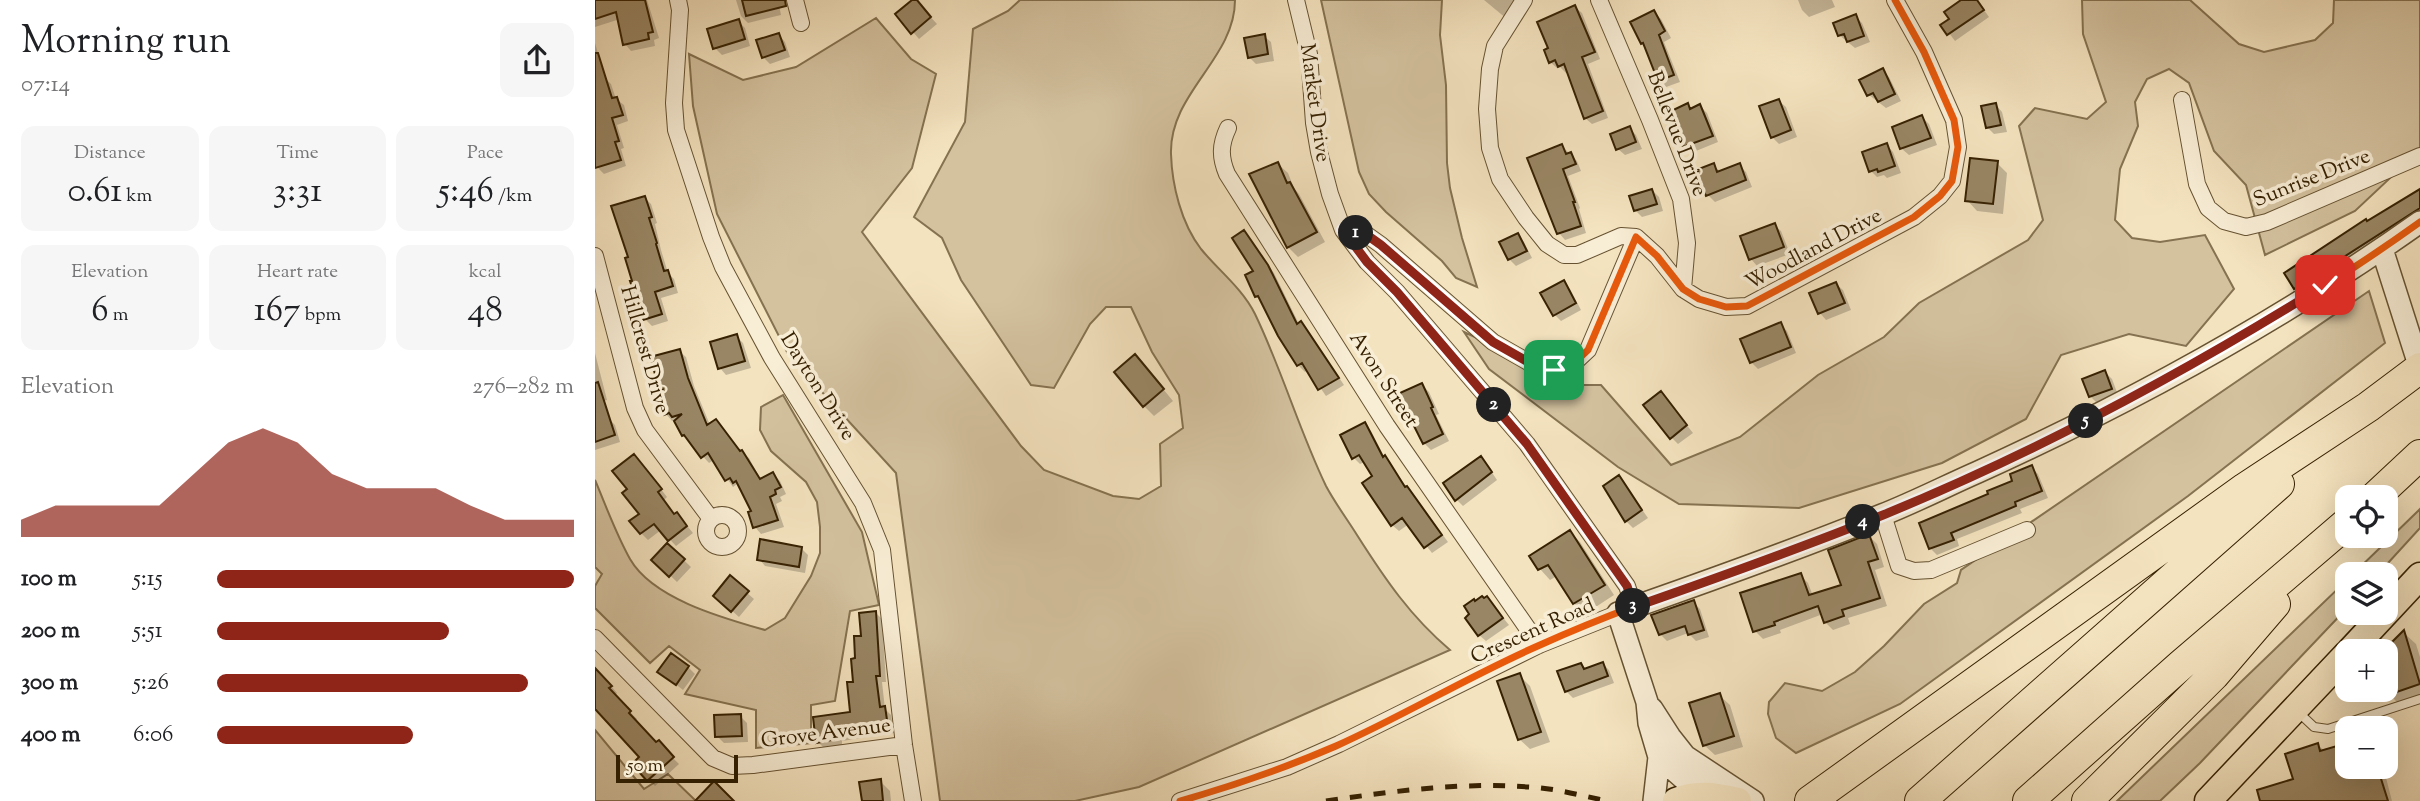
<!DOCTYPE html>
<html lang="en">
<head>
<meta charset="utf-8">
<style>
  :root { --surface:#fff; --page:#f6f6f6; --text:#202124; --muted:#757577; --accent:#8f2418 }
  body { margin:0; font-family:"Sorts Mill Goudy",serif; background:var(--page); color:var(--text); height:100vh; display:flex; flex-direction:column; font-size:26px; white-space:nowrap }
  * { box-sizing:border-box; margin:0 }
  p { font-size:23px; color:var(--muted) }
  .icon { flex:none; width:38px; height:38px; fill:none; stroke:currentColor; stroke-width:2; stroke-linecap:round; stroke-linejoin:round }
  .map { position:relative; flex:1; overflow:hidden }
  .panel { display:flex; flex-direction:column; background:var(--surface); width:595px }
  .panel>* { flex:none }
  .fabs { position:absolute; left:1740px; top:485px; display:grid; gap:14px }
  .fabs a { display:grid; place-items:center; width:63px; height:63px; border-radius:14px; background:var(--surface); box-shadow:0 7px 28px #0002; font-size:35px }
  .scale { position:absolute; left:21px; bottom:18px; width:122px; box-sizing:border-box; padding-left:7px; border:4px solid #362102; border-top:0; font-size:19px; line-height:24px; white-space:nowrap; color:#362102; -webkit-text-stroke:5px #f8edd5; paint-order:stroke }
  .pin { position:absolute; display:grid; place-items:center; width:60px; height:60px; color:#fff; margin:-30px; border-radius:14px; box-shadow:0 4px 10px #0006 }
  .km { position:absolute; width:35px; height:35px; margin:-18px; border-radius:50%; background:#222; color:#fff; font-size:19px; line-height:35px; text-align:center }
  .round { display:grid; place-items:center; flex:none; width:74px; height:74px; border-radius:14px; background:var(--page) }
  .headline { display:flex; align-items:center; justify-content:space-between; height:119px; padding:0 21px }
  h1 { font-size:38px; font-weight:600; line-height:52px }
  .metrics { display:grid; grid-template-columns:repeat(3,1fr); gap:10px; height:119px; padding:7px 21px }
  .metrics div { display:grid; align-content:center; border-radius:14px; background:var(--page); text-align:center }
  .metrics b { font-size:35px; font-weight:600 }
  .metrics small { font-size:19px; font-weight:400 }
  .metrics p { font-size:19px }
  .chart { height:196px; padding:14px 21px }
  .chart p { display:flex; justify-content:space-between }
  .chart svg { width:100%; height:126px; margin-top:7px; fill:var(--accent); opacity:.7 }
  ul { padding:0 21px; list-style:none; font-size:23px }
  li { display:grid; grid-template-columns:112px 84px 1fr; align-items:center; height:52px }
  li i { height:18px; border-radius:9px; background:var(--accent) }
  main { display:flex; flex:1; min-height:0 }
  .map>svg:first-child { display:block }
  .green { fill:#d4c29f; stroke:#857250; stroke-width:2 }
  .shadow { fill:#0003 }
  .building { fill:#998664; stroke:#362102; stroke-width:2 }
  .lines { fill:none; stroke-linecap:round; stroke-linejoin:round }
  .service-casing { stroke:#665231; stroke-width:10 }
  .minor-casing { stroke:#665231; stroke-width:18 }
  .tertiary-casing { stroke:#665231; stroke-width:24 }
  .primary-casing { stroke:#362102; stroke-width:29 }
  .motorway-casing { stroke:#362102; stroke-width:32 }
  .service { stroke:#f8edd5; stroke-width:8 }
  .minor { stroke:#f8edd5; stroke-width:16 }
  .tertiary { stroke:#f8edd5; stroke-width:21 }
  .primary { stroke:#f4e3bf; stroke-width:26 }
  .motorway { stroke:#f4e3bf; stroke-width:30 }
  .rail { stroke:#362102; stroke-width:5; stroke-dasharray:12 12; stroke-linecap:butt }
  .cycleway-casing { stroke:#f8edd5; stroke-width:11 }
  .cycleway { stroke:#e8590c; stroke-width:7 }
  .route-casing { stroke:#fff; stroke-width:14 }
  .route { stroke:#8f2418; stroke-width:9 }
  .labels { text-anchor:middle; dominant-baseline:central; stroke-width:7; stroke-linejoin:round; paint-order:stroke }
  .street-label { font-size:21px; fill:#362102; stroke:#f8edd5 }
</style>
</head>
<body>
<main>
<section class="panel">
<div class="headline"><div><h1>Morning run</h1><p>07:14</p></div><a class="round"><svg class="icon" aria-label="share" viewBox="0 0 24 24"><path d="M12 15V3M7 8l5-5 5 5M5 13v7h14v-7"/></svg></a></div>
<div class="metrics">
<div><p>Distance</p><b>0.61<small> km</small></b></div>
<div><p>Time</p><b>3:31</b></div>
<div><p>Pace</p><b>5:46<small> /km</small></b></div>
</div>
<div class="metrics">
<div><p>Elevation</p><b>6<small> m</small></b></div>
<div><p>Heart rate</p><b>167<small> bpm</small></b></div>
<div><p>kcal</p><b>48</b></div>
</div>
<div class="chart"><p><span>Elevation</span>276–282 m</p>
<svg viewBox="0 0 160 44" preserveAspectRatio="none"><path d="M0 44V38L10 33L20 33L30 33L40 33L50 22L60 11L70 6L80 11L90 22L100 27L110 27L120 27L130 33L140 38L150 38L160 38V44z"/></svg>
</div>
<ul>
<li><b>100 m</b>5:15<i style="width:100%"></i></li>
<li><b>200 m</b>5:51<i style="width:65%"></i></li>
<li><b>300 m</b>5:26<i style="width:87%"></i></li>
<li><b>400 m</b>6:06<i style="width:55%"></i></li>
</ul>
</section>
<div class="map">
<svg width="1825" height="801" viewBox="0 0 1825 801">
  <rect width="100%" height="100%" fill="#f4e3bf"/>
  <filter id="stains"><feTurbulence type="fractalNoise" baseFrequency=".00286" numOctaves="4"/><feColorMatrix values="0 0 0 0 .2 0 0 0 0 .09 0 0 0 0 .02 0 0 0 .5 -.17"/></filter>
  <radialGradient id="worn" r=".72"><stop offset=".6" stop-color="#630" stop-opacity="0"/><stop offset="1" stop-color="#630" stop-opacity=".3"/></radialGradient>
  <!-- green -->
  <path class="green" d="M425,0h215c0,59 -66,93 -64,154 1,31 10,69 30,95 17,21 41,39 54,65 27,56 44,116 71,172 9,17 21,33 31,49 28,44 53,81 93,115l-311,137 -64,14h-135l-44,-328 -107,-117 -72,-142 -24,-108 -4,-52 54,26 53,-13 80,-49 35,41 25,15 -24,94 -50,64 159,214 23,24 69,26 26,3 22,-13 -1,-42 23,-16 -4,-33 -27,-43 -21,-45h-25l-16,17 -36,64 -23,-3 -70,-105 -19,-42 -28,-21 51,-95 8,-93 35,-18z
    M726,0h121l-2,35 6,50 1,78 3,25 12,50 15,49 -21,-9 -14,-17 -56,-49 -17,-18 -10,-22z
    M1487,0h108l49,44 25,8 51,-12 18,-17 1,-23h86v150l-65,61 -90,44 -19,-70 -32,-34 -25,-68 -20,-14 -22,10 -12,23 3,24 -18,43 -5,51 17,18 28,4 45,-7 29,54 -48,57 -57,-12 -68,21 -35,64 -84,44 -143,45 -120,-4 -61,-37 -129,-98 -25,-37 116,53h21l70,80 69,-28 78,-62 66,-38 35,-34 109,-63 15,-20 -24,-94 16,-18 52,11 19,-17 -23,-68z
    M1774,291l16,52 -197,153 -288,208 -104,49 -20,-15 -8,-24 1,-12 16,-19 37,8 33,-19 29,-26 40,-42 33,-21 4,-13z
    M188,395l79,137 17,73 -29,6 -15,90 -24,4v38l-55,5v-38l-71,-16 15,-24 -31,-24 -19,17 -55,-55v-22l7,-12 -7,-7v-87c11,26 21,54 35,79 23,40 93,59 135,71l20,-12 26,-42 9,-23v-26l-3,-25 -11,-20 -35,-31 -11,-21 1,-23z
    M1825,509v19l-42,46h-25z
    M1752,580v28l-147,155 -40,38h-43z
    M0,730l49,59 24,-15 28,27h-101z"/>
  <!-- shadow -->
  <path class="shadow" d="M0,0h52l12,38 -5,2 1,6 -24,5 -6,-7 -5,-25 -25,8z
    M141,0h42l3,15 -33,8 -7,-7z
    M320,0l22,24 -18,15 -6,-7z
    M889,0h32l-9,19z
    M1203,0h34l3,7 -26,10 -7,-7z
    M1378,0l8,6 8,11 -34,24 -12,-16z
    M980,7l7,6 18,46 -12,5 20,54 -16,6 -7,-6 -17,-46 -2,1 -6,-6 -3,1 -7,-6v-13z
    M1059,12l7,7 10,19 -7,4 16,40 -14,5 -7,-7 -13,-34 -4,-3z
    M1260,16l7,7 8,19 -15,6 -16,-13z
    M143,21l7,7 5,18 -28,9 -7,-7z
    M184,35l6,7 5,15 -20,7 -7,-7z
    M669,36l7,6 3,19 -18,3 -7,-7z
    M0,43l10,35 6,6 5,15 8,6 4,16 -11,4 7,23 -3,1 5,17 -22,8 -7,-7 -2,-8z
    M1287,70l7,7 12,24 -15,7 -17,-13 -7,-15z
    M1184,101l7,6 11,30 -18,7 -7,-7z
    M1093,105l4,5 8,-4 7,7 11,29 -27,11 -7,-7 -13,-34z
    M1401,105l6,7 5,20 -13,2 -7,-7z
    M1327,117l7,7 8,21 -28,10 -7,-6 -8,-21z
    M1034,128l7,7 6,14 -17,6 -7,-6z
    M1292,145l6,7 8,21 -14,5 -3,-3 -7,2 -6,-6z
    M967,146l15,15 4,10 -13,5 12,32 -1,1 7,24 -21,7 -6,-7z
    M1402,163l10,10 -4,41 -26,-3 -10,-11z
    M683,164l10,9 6,15 5,6 26,48 -27,15 -10,-10 -37,-72z
    M1118,165l8,7 18,-7 7,7 6,15 -37,15 -7,-7 -10,-24z
    M1057,190l7,7 4,14 -21,6 -7,-7z
    M1825,191v28l-118,75 -7,-6z
    M50,198l6,6 6,19 -2,1 6,26 7,23 6,6 4,14 -17,5 7,23 -16,5 -7,-7z
    M1179,225l7,6 9,23 -33,12 -6,-7z
    M649,232l30,41 25,51 8,6 37,55 -18,11 -18,-26 -3,2 -7,-7 -35,-62 -6,-7 -1,-24z
    M923,235l6,7 8,16 -16,8 -7,-7 -8,-16z
    M968,283l7,6 11,21 -20,11 -7,-7z
    M1241,284l7,6 8,20 -25,10 -6,-7z
    M1185,324l7,7 9,22 -38,16 -7,-7z
    M141,336l7,7 8,25 -25,7 -6,-7z
    M84,351l7,6 8,29 16,39 39,33 12,22 12,-6 7,7 6,13 -6,3 2,4 -6,3 8,23 -23,7 -6,-7 -5,-14 4,-1 -13,-23 -4,-5 -4,3 -19,-27 -5,3 -26,-28 -8,-15 -3,1 -6,-7 -5,-25z
    M0,353l12,47 -12,4z
    M550,367l28,34 -19,15 -10,-10z
    M1510,372l7,7 6,16 -21,8 -7,-7z
    M827,385l7,7 10,22 -3,1 13,26 -18,9 -7,-7 -9,-18 -5,2 -7,-7z
    M1072,400l26,33 -15,11 -7,-7z
    M13,418l7,7 5,17 -25,8v-28z
    M769,424l7,7 14,27 63,84 -16,11 -23,-29 -10,7 -7,-6 -17,-48 -10,-15 -5,2 -6,-6z
    M45,462l27,35 -3,3 11,15 8,6 10,12 -17,13 -15,-16 -13,10 -7,-7v-19l-11,-25z
    M892,465l10,15 -34,26 -7,-7z
    M1436,467l7,7 10,24 -28,11 2,4 -65,26 2,7 -22,9 -7,-7z
    M1024,477l29,41 -15,10 -7,-7z
    M975,532l10,10 34,53 -29,19 -11,-11 -17,-27 -7,4 -10,-11 -8,-13z
    M1274,536l8,8 7,23 -9,3 12,36 -39,12 2,6 -17,6 -8,-8 -2,-8 -43,16 1,3 -18,6 -8,-8 45,-56 8,8 5,13 30,-10z
    M73,545l23,22 -14,15 -23,-22z
    M206,548l7,7 -3,18 -40,-7 -6,-7z
    M135,578l24,21 -15,18 -17,-15z
    M892,598l22,27 -23,16 -7,-6z
    M1098,602l7,7 9,28 -13,4 -8,-8 -21,8 -7,-7z
    M281,613l6,6 4,63h-4l3,27 6,6 3,18 -52,8v4l-18,3 -6,-6 34,-29 5,-53 6,-23z
    M1809,633l12,11 4,13v43l-18,7 -13,-13z
    M1008,664l6,6 5,13 -41,15 -7,-7 15,-26 5,5z
    M0,667l22,26 -3,3 23,23 -2,2 44,43 -24,22 -21,-22 8,-7 -47,-50z
    M93,667l7,7 -12,16 -23,-18z
    M924,675l11,11 20,56 -20,7 -11,-10z
    M1124,695l11,10 13,42 -28,8 -11,-10z
    M145,716l7,7 1,19 -24,1 -7,-7z
    M1722,745l30,21h36l9,35h-130l33,-21z
    M285,781l10,10 1,10h-28z"/>
  <!-- building -->
  <path class="building" d="M0,0h50l8,32 -5,1 1,6 -26,6 -7,-33 -21,7z
    M147,0h43l1,6 -40,10z
    M317,0h5l14,17 -20,17 -16,-20z
    M1366,0h16l7,10 -37,25 -7,-10 9,-6 -5,-7z
    M980,5l20,47 -13,5 21,54 -19,8 -20,-55 -6,3 -3,-7 -6,3 -5,-13 4,-2 -11,-26z
    M1059,10l11,21 -6,4 15,40 -16,6 -15,-38 -2,1 -11,-22z
    M1261,14l8,22 -17,6 -3,-8 -6,2 -5,-13z
    M144,19l6,20 -32,10 -6,-20z
    M184,33l6,17 -23,8 -6,-18z
    M670,34l3,20 -20,4 -4,-20z
    M0,53h3l14,45 5,-1 6,18 -11,3 7,23 -4,1 6,18 -26,8z
    M1288,68l12,26 -17,8 -5,-9 -6,3 -8,-16z
    M1184,99l12,31 -20,8 -12,-32z
    M1093,103l2,6 10,-5 13,32 -30,11 -14,-35z
    M1401,103l5,22 -15,3 -5,-22z
    M1327,115l9,23 -31,11 -8,-22z
    M1035,126l6,16 -20,8 -6,-16z
    M1292,143l8,23 -17,6 -1,-3 -8,3 -7,-20z
    M967,144l4,10 5,-2 5,12 -13,5 12,33h-2l8,24 -24,8 -30,-76z
    M1375,158l28,3 -5,43 -28,-3z
    M683,162l9,21 3,-1 27,50 -30,16 -38,-74z
    M1119,163l3,9 23,-9 6,17 -40,16 -10,-26z
    M1057,189l5,15 -23,7 -5,-15z
    M1825,189v19l-126,81 -10,-16 82,-54 1,2z
    M50,196l7,21 -3,1 8,25 -1,1 8,27 4,-1 5,16 -18,6 7,22 -19,6 -13,-39h2l-7,-23 3,-1 -17,-51z
    M1180,223l9,24 -35,13 -9,-24z
    M649,230l24,35 29,59 4,-3 38,57 -21,12 -16,-27 -5,3 -19,-30 -20,-40 -3,1 -10,-22 8,-4 -21,-33z
    M923,233l9,18 -19,9 -9,-18z
    M969,280l12,23 -23,13 -13,-23z
    M1241,282l9,21 -27,11 -9,-21z
    M1186,322l10,25 -41,16 -10,-24z
    M142,334l8,27 -27,8 -8,-27z
    M85,349l8,29 19,47 9,-6 24,32 2,-1 18,29 13,-7 8,15 -6,3 1,4 -6,3 8,23 -25,8 -5,-16 3,-1 -15,-30 -3,2 -3,-5 -5,3 -17,-28 -7,5 -17,-23 -2,1 -8,-15 8,-7 -10,3 -3,-4 -5,2 -9,-25 4,-2 -9,-31z
    M540,354l29,35 -21,18 -29,-35z
    M1510,370l7,19 -23,8 -7,-18z
    M3,382l17,53 -20,7v-59z
    M827,383l11,24 -2,1 12,26 -20,10 -13,-26 -8,3 -11,-24z
    M1066,391l26,34 -17,14 -27,-34z
    M770,422l18,35 2,-2 20,32 2,-1 35,49 -18,13 -22,-30 -11,8 -29,-43 10,-7 -13,-21 -7,4 -12,-24z
    M39,454l28,35 -4,3 16,22 3,-2 10,14 -19,15 -14,-17 -14,10 -11,-13 10,-7 -17,-21 5,-4 -15,-18z
    M886,456l11,16 -37,29 -12,-18z
    M1437,465l10,26 -27,11 1,4 -65,27 3,7 -25,9 -10,-26 69,-29 -1,-3 25,-10 -2,-7z
    M1024,475l23,35 -17,12 -22,-36z
    M975,530l35,55 -32,19 -25,-39 -10,5 -9,-14z
    M1274,534l9,25 -10,3 12,36 -38,12 2,6 -20,7 -6,-17 -44,16 1,3 -22,7 -13,-39 61,-20 8,22 32,-10 -13,-35z
    M165,539l42,8 -3,20 -42,-7z
    M72,543l18,16 -16,18 -18,-17z
    M135,575l19,16 -18,21 -18,-16z
    M887,596l2,2 3,-2 16,22 -25,18 -13,-18 4,-4 -5,-8 10,-7 1,2z
    M1099,600l10,30 -16,5 -3,-9 -26,9 -8,-20z
    M281,611l4,65h-4l4,31 5,-1 3,21 -52,8 1,4 -21,4 -3,-26 37,-5 -3,-30h6l-2,-23 4,-1 -1,-22h7l-2,-23z
    M1809,630l16,54 -32,11 -3,-7v-39z
    M76,653l18,13 -13,19 -19,-13z
    M1008,662l5,14 -43,16 -8,-21 24,-8 3,6z
    M0,668l17,18 -3,2 22,23 -2,2 27,29 3,-2 15,17 -27,24 -15,-17 7,-7 -44,-48z
    M925,673l21,59 -23,8 -21,-59z
    M1125,693l14,43 -31,10 -14,-43z
    M146,714l1,22 -27,1 -1,-22z
    M1723,743l2,8 27,-8v23h30l11,35h-128l-3,-11 36,-11 -8,-25z
    M286,779l2,22h-21l-3,-19z
    M119,781l20,20h-39z"/>
  <g class="lines">
    <!-- service casing -->
    <g class="service-casing">
      <path id="service" d="M1702,711l17,16 14,2 92,-30"/>
    </g>
    <!-- minor casing -->
    <g class="minor-casing">
      <path id="minor" d="M83,0l2,10 -6,93 2,27 35,107 12,30 49,91 91,145 19,47 22,195 9,56
        M200,0l6,23
        M929,0l-29,46 -5,23 -3,40 3,39 10,31 26,39 21,26 17,11h13l44,-19 15,1
        M1004,0l51,120 31,79 6,44 -4,46
        M1587,100l15,84 11,24 16,13 22,6 21,-5 153,-66
        M633,128c-8,17 -8,29 -1,46l160,252 152,219
        M748,230l24,5 14,10 112,97 51,29 28,-6 16,-15 48,-113 21,19 26,33 16,10 27,8 21,-1 167,-89 26,-21 12,-15 6,-34 -4,-27 -30,-68 -29,-52
        M0,256l40,152 10,22 66,89
        M111 531a16 16 0 1 1 32 0a16 16 0 1 1-32 0Z
        M1288,515l16,51 15,5 17,-1 96,-40
        M0,638l118,120 19,8 21,-1 151,-20
        M585,801l107,-34 52,-23 200,-99 95,-38 -7,-21 -100,-142 -130,-152 -30,-30 -24,-32 -13,-36 -11,-42 -5,-29 -5,-69 -13,-54"/>
    </g>
    <!-- tertiary casing -->
    <g class="tertiary-casing">
      <path id="tertiary" d="M1787,249l38,119
        M1039,607c83,-29 166,-59 248,-92 33,-13 64,-29 96,-43 154,-70 304,-152 442,-250
        M1023,613l29,89 2,21 10,34 -5,44
        M1057,709l18,28 15,19 68,45
        M1064,757l25,22 24,15"/>
    </g>
    <!-- primary casing -->
    <g class="primary-casing">
      <path id="primary" d="M1755,651l70,-75
        M1081,801c22,-9 40,-5 62,0
        M1613,801l139,-147"/>
    </g>
    <!-- motorway casing -->
    <g class="motorway-casing">
      <path id="motorway" d="M1780,497l45,-42
        M1215,801l435,-313 123,-81 52,-39
        M1325,801l359,-317
        M1433,801l153,-136 166,-142
        M1492,801l127,-126 61,-71"/>
    </g>
    <!-- service -->
    <use href="#service" class="service"/>
    <!-- minor -->
    <use href="#minor" class="minor"/>
    <!-- tertiary -->
    <use href="#tertiary" class="tertiary"/>
    <!-- primary -->
    <use href="#primary" class="primary"/>
    <!-- motorway -->
    <use href="#motorway" class="motorway"/>
    <!-- rail -->
    <path class="rail" d="M731,801c68,-10 134,-19 203,-14 26,1 53,9 79,14"/>
    <!-- cycleway casing -->
    <g class="cycleway-casing">
      <path id="cycleway" d="M748,230l24,5 14,10 112,97 51,29 28,-6 16,-15 48,-113 21,19 26,33 16,10 27,8 21,-1 167,-89 26,-21 12,-15 6,-34 -4,-27 -30,-68 -29,-52
        M585,801c53,-15 105,-33 156,-55 69,-31 135,-71 204,-101 111,-50 229,-84 342,-130 32,-13 63,-28 94,-42 155,-70 306,-152 444,-251"/>
    </g>
    <!-- cycleway -->
    <use href="#cycleway" class="cycleway"/>
  </g>
  <g class="lines">
    <!-- route casing -->
    <g class="route-casing">
      <path id="route" d="M959,370l-10,1 -51,-29 -112,-97 -14,-10 -24,-5 24,32 30,30 130,152 100,142 7,21c83,-29 167,-59 249,-92 154,-63 301,-142 442,-230"/>
    </g>
    <!-- route -->
    <use href="#route" class="route"/>
  </g>
  <g class="labels">
    <!-- street labels -->
    <g class="street-label">
      <text transform="translate(719 103) rotate(82)">Market Drive</text>
      <text transform="translate(1081 134) rotate(69)">Bellevue Drive</text>
      <text transform="translate(1717 179) rotate(-22)">Sunrise Drive</text>
      <text transform="translate(1219 250) rotate(-28)">Woodland Drive</text>
      <text transform="translate(49 350) rotate(74)">Hillcrest Drive</text>
      <text transform="translate(788 380) rotate(57)">Avon Street</text>
      <text transform="translate(222 387) rotate(58)">Dayton Drive</text>
      <text transform="translate(938 632) rotate(-24)">Crescent Road</text>
      <text transform="translate(231 734) rotate(-7)">Grove Avenue</text>
    </g>
  </g>
  <rect width="100%" height="100%" filter="url(#stains)"/>
  <rect width="100%" height="100%" fill="url(#worn)"/>
</svg>
<div class="fabs">
<a><svg class="icon" aria-label="locate" viewBox="0 0 24 24"><circle cx="12" cy="12" r="6"/><path d="M12 2v4M12 18v4M2 12h4M18 12h4"/></svg></a>
<a><svg class="icon" aria-label="layers" viewBox="0 0 24 24"><path d="M12 4l9 5-9 5-9-5zM3 14l9 5 9-5"/></svg></a>
<a>+</a>
<a>−</a>
</div>
<div class="scale">50 m</div>
<div class="pin" style="left:959px;top:370px;background:#1e9e55"><svg class="icon" aria-label="arrive" viewBox="0 0 24 24"><path d="M6 21V4h12l-3 4 3 4H6"/></svg></div>
<div class="pin" style="left:1730px;top:285px;background:#d93025"><svg class="icon" aria-label="check" viewBox="0 0 24 24"><path d="M5 12l5 5 9-10"/></svg></div>
<b class="km" style="left:761px;top:233px">1</b>
<b class="km" style="left:899px;top:405px">2</b>
<b class="km" style="left:1038px;top:606px">3</b>
<b class="km" style="left:1268px;top:522px">4</b>
<b class="km" style="left:1491px;top:421px">5</b>
</div>
</main>
</body>
</html>
